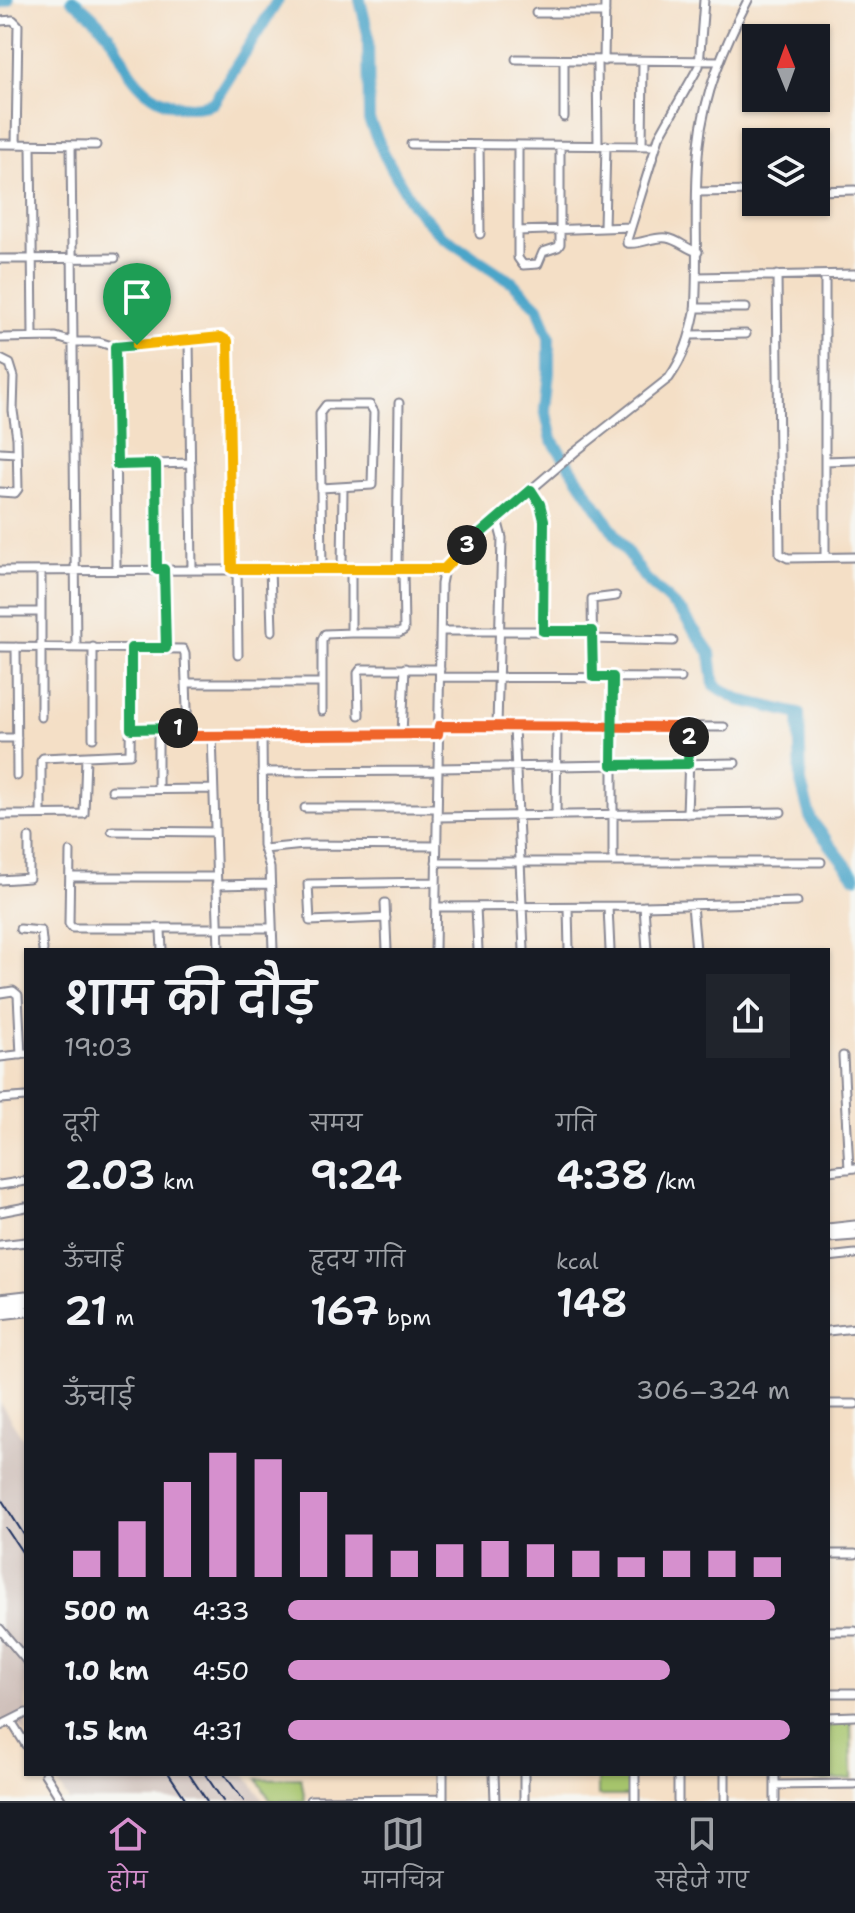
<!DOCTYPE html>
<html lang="hi">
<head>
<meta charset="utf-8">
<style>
  :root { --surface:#171b24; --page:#20242c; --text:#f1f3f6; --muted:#9ea1a6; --line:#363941; --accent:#d690ce }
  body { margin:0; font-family:"Shantell Sans","Playpen Sans Deva",sans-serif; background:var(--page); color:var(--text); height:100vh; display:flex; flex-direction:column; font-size:30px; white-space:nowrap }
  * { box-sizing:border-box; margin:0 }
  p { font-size:26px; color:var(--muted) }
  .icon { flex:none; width:44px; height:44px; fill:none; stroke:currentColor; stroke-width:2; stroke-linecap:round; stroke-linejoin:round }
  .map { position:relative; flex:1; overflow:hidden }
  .sheet { position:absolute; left:24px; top:948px; width:806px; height:828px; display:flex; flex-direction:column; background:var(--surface); border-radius:0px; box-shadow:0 2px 6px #0004 }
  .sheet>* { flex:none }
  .needle { width:52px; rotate:359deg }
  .controls { position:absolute; left:742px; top:24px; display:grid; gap:16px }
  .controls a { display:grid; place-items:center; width:88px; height:88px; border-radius:0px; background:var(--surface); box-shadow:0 2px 6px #0004; font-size:40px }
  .pin { position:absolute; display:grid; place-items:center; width:68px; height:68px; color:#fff; margin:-82px -34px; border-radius:50% 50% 50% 0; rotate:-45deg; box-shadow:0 0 8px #0007 }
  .pin .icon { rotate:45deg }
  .km { position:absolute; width:40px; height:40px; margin:-20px; border-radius:50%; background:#222; color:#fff; font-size:22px; line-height:40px; text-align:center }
  .round { display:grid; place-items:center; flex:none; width:84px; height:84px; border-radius:0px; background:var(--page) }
  .overview { display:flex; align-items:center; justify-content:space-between; height:136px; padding:0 40px }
  h1 { font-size:44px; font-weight:600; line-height:60px }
  .stats { display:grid; grid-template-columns:repeat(3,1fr); gap:12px; height:136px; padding:8px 40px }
  .stats div { display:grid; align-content:center }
  .stats b { font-size:40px; font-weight:600 }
  .stats small { font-size:22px; font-weight:400 }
  .stats p { font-size:22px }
  .chart { height:224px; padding:16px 40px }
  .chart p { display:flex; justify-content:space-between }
  .chart svg { width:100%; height:144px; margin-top:8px; stroke:var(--accent); stroke-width:6 }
  ul { padding:0 40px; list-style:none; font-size:26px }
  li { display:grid; grid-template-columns:128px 96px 1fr; align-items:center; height:60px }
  li i { height:20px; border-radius:10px; background:var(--accent) }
  .tab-bar { display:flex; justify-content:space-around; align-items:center; height:112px; border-top:2px solid var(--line); background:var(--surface); font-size:22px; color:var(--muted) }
  .tab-bar a { display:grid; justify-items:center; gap:4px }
  .tab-bar .on { color:var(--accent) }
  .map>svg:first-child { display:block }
  .industrial { fill:#cfc0ba }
  .green { fill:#a6c46c; stroke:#607a65; stroke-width:2 }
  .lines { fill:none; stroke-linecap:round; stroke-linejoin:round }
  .river { stroke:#4ba5c9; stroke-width:12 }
  .minor-casing { stroke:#888792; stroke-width:11 }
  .major-casing { stroke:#888792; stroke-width:13 }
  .minor { stroke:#fff; stroke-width:7 }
  .major { stroke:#fff; stroke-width:9 }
  .rail { stroke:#1b2f5e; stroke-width:2 }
  .split-1-casing { stroke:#fff; stroke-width:16 }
  .split-2-casing { stroke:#fff; stroke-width:16 }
  .split-3-casing { stroke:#fff; stroke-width:16 }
  .split-4-casing { stroke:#fff; stroke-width:16 }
  .split-1 { stroke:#22a559; stroke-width:10 }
  .split-2 { stroke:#f0652b; stroke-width:10 }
  .split-3 { stroke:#22a559; stroke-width:10 }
  .split-4 { stroke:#f5b400; stroke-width:10 }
</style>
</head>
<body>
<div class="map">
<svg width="855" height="1801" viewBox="0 0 855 1801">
  <rect width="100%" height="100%" fill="#f6f6f2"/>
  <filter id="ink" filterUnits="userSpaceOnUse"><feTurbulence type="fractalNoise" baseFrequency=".0125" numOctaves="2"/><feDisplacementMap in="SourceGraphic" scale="16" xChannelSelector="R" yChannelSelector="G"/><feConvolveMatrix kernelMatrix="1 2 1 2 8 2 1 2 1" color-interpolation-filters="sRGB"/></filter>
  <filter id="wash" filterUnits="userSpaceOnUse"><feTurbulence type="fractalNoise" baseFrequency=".006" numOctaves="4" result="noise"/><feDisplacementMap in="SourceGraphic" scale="32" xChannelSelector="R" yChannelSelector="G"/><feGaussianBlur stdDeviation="1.8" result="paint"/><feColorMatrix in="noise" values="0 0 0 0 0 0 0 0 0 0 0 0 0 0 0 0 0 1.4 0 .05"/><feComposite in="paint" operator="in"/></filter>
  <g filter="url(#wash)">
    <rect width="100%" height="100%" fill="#f4dfc6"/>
    <!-- industrial -->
    <path class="industrial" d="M0,1403l26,40v292l-12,-18 -12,6 -2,-3z
      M51,1774h194l19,27h-195z"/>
    <!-- green -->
    <path class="green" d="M828,1720h23l1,59 -37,1v-6h13z
      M598,1774h32v22h-32z
      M301,1778l4,23h-34l-14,-22z"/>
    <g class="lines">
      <!-- river -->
      <path class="river" d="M72,0c14,9 31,26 40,40 8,10 11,23 19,34 19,27 51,40 82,29l65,-103
        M360,0l8,34 1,86 16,36 28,49 29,31 70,46 26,25 11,30v35l-4,37 7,31 92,137 39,37 27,39 4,32 26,15 59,14 2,69 10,37 44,57
        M0,3l8,-3"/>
    </g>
  </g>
  <g filter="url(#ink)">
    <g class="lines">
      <!-- minor casing -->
      <g class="minor-casing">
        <path id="minor" d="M536,13h69
          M0,21l13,-1 5,5 -2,119
          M516,59l203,2
          M564,60v57
          M597,61l1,85
          M604,61l1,-61
          M0,144l96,1
          M411,144l245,2
          M31,145l2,191
          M71,145l5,502
          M479,145l1,89
          M518,145v113l5,7 15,-1 5,-12 15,-5 2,-3v-98
          M642,146l1,-85
          M816,191l39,-1
          M697,192l59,-1
          M604,227l2,-82
          M518,231l113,-4
          M698,252c-12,-3 -19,-12 -31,-14 -14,-2 -26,7 -40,5v-3l32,-103 40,-71 5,-66
          M0,259l115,-1
          M777,275l3,279 8,4 67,-1
          M825,275v282
          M697,277l158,-3
          M695,308h51
          M691,335l55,-1
          M0,338l56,-1 17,5h26l16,5 106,-10 7,4 4,228
          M189,339l3,230
          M115,347l1,223
          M0,359l10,5 4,13 -1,34 4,27 1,51 -3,4 -15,-1
          M0,452l16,1
          M825,461l30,-1
          M156,464l1,106
          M117,465l74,-2
          M321,488l51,-3 2,-73 -4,-7h-44l-6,8 2,155
          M531,490l9,14 4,16 -1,111
          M270,568l2,63
          M342,568l1,-80
          M397,568l2,-165
          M164,569l2,79
          M237,569l1,86
          M0,571l444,-2
          M41,571v146
          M0,612h41
          M441,631h151
          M351,633h48l5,-3 -1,-62
          M592,639l81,2
          M0,647l183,2 2,5 3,82 250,-2
          M16,647l1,129
          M440,677l241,1
          M593,677l-1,-78 24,-3
          M613,677v184
          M186,683h136
          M322,711v-71l3,-6 26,-1v-65
          M359,715l-1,-42 3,-4h79
          M439,726l285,1
          M497,726l5,-188 -5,-19
          M514,726l10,224
          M131,729l55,-1
          M262,734l1,111 7,23 3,82
          M402,734l3,-66
          M212,735l7,215
          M0,738h17
          M93,738v-91
          M438,768l297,-5
          M262,772l176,-1
          M158,789v-60
          M112,790l101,-1
          M305,808h132
          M41,814v-53l2,-3 87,-4 1,-106
          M687,814l3,-87
          M0,815l84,-1 2,-57
          M556,815l1,-89
          M437,817l344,-5
          M112,831l103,1
          M264,849l40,-4 132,1
          M70,852l-1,72 3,4h199
          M436,862h385
          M70,877h146
          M0,880l29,-2v-40
          M216,885l54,-1
          M385,903l2,47
          M692,905l4,45
          M644,906l3,44
          M436,907l208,-1 153,-4
          M476,907l2,43
          M568,907l1,43
          M608,907l2,43
          M386,918l-76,3 -2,-37 128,-2
          M20,929l21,2 2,19
          M161,930l1,20
          M435,950l6,-366 3,-15 12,-15 119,-102 94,-74c15,-21 21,-41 26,-66 4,-56 -2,-112 4,-167 5,-51 25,-99 49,-145
          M0,993l13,-2 5,4 3,60
          M843,1056l6,113
          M0,1057l26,-3
          M0,1099l26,-2
          M828,1171l27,-3
          M0,1185l26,-4
          M0,1212l26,-5
          M0,1245l26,-3
          M828,1257l27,-3
          M0,1298l26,-3
          M828,1331l27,-3
          M828,1404h27
          M828,1554h27
          M0,1629l26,31
          M828,1631h27
          M828,1693h27
          M828,1717l27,-1
          M11,1721l15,24
          M0,1726l26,-13
          M45,1774l17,27
          M443,1774v27
          M494,1774l1,27
          M524,1774v27
          M635,1774v27
          M725,1774v27
          M775,1774v27
          M775,1785l80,-1
          M310,1800l133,-1
          M678,1801v-27"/>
      </g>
      <!-- major casing -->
      <g class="major-casing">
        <path id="major" d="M828,1229l27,-3
          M828,1237l27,-2
          M0,1305l26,-3
          M0,1314l26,-3"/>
      </g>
      <!-- minor -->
      <use href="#minor" class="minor"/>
      <!-- major -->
      <use href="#major" class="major"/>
      <!-- rail -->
      <path class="rail" d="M0,1497l26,41
        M6,1528l20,30
        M169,1774l18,27
        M189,1774l18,27
        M205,1774l18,27
        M224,1774l20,27"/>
    </g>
  </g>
  <g class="lines" filter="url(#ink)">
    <!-- split-1 casing -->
    <g class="split-1-casing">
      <path id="split-1" d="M137,345l-22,2 2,118 39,-1 1,106 7,-1 2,79h-35v81l47,-1"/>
    </g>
    <!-- split-2 casing -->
    <g class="split-2-casing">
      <path id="split-2" d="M178,728h8l1,6 4,2 247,-2 1,-8 251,1 -1,10"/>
    </g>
    <!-- split-3 casing -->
    <g class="split-3-casing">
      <path id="split-3" d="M467,545l64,-55 9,14 4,16 -1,111h49l1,46h20l-1,88 76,-1 1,-27"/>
    </g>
    <!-- split-4 casing -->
    <g class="split-4-casing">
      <path id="split-4" d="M137,345l84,-8 7,4 4,228h212l23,-24"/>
    </g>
    <!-- split-1 -->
    <use href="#split-1" class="split-1"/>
    <!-- split-2 -->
    <use href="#split-2" class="split-2"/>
    <!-- split-3 -->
    <use href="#split-3" class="split-3"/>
    <!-- split-4 -->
    <use href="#split-4" class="split-4"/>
  </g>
</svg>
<div class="controls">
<a><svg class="needle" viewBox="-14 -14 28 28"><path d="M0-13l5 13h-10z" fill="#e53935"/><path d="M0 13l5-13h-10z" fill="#9ea1a6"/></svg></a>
<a><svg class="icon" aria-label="layers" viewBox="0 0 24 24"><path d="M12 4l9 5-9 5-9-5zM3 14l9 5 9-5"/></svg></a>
</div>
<div class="pin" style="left:137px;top:345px;background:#1e9e55"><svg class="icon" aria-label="arrive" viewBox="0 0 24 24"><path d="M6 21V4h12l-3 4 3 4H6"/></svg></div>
<b class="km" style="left:178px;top:728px">1</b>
<b class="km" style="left:689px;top:737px">2</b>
<b class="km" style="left:467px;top:545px">3</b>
<section class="sheet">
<div class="overview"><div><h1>शाम की दौड़</h1><p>19:03</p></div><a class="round"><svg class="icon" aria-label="share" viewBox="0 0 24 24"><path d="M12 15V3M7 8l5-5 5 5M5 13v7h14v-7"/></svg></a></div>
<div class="stats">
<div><p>दूरी</p><b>2.03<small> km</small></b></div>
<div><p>समय</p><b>9:24</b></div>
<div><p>गति</p><b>4:38<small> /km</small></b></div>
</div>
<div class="stats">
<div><p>ऊँचाई</p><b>21<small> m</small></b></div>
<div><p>हृदय गति</p><b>167<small> bpm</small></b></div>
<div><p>kcal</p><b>148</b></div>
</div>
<div class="chart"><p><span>ऊँचाई</span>306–324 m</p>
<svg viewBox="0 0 160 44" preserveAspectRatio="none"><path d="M5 44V36M15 44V27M25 44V15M35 44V6M45 44V8M55 44V18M65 44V31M75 44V36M85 44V34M95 44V33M105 44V34M115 44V36M125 44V38M135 44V36M145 44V36M155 44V38"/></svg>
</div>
<ul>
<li><b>500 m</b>4:33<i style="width:97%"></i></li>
<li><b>1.0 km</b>4:50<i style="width:76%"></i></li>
<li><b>1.5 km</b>4:31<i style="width:100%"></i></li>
</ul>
</section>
</div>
<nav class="tab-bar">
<a class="on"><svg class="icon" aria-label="home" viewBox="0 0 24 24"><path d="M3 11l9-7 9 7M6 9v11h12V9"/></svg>होम</a>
<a><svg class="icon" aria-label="map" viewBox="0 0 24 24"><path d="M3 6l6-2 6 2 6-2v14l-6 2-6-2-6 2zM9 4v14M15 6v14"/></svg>मानचित्र</a>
<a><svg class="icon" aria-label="saved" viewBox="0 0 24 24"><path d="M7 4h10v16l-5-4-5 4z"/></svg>सहेजे गए</a>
</nav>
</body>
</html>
